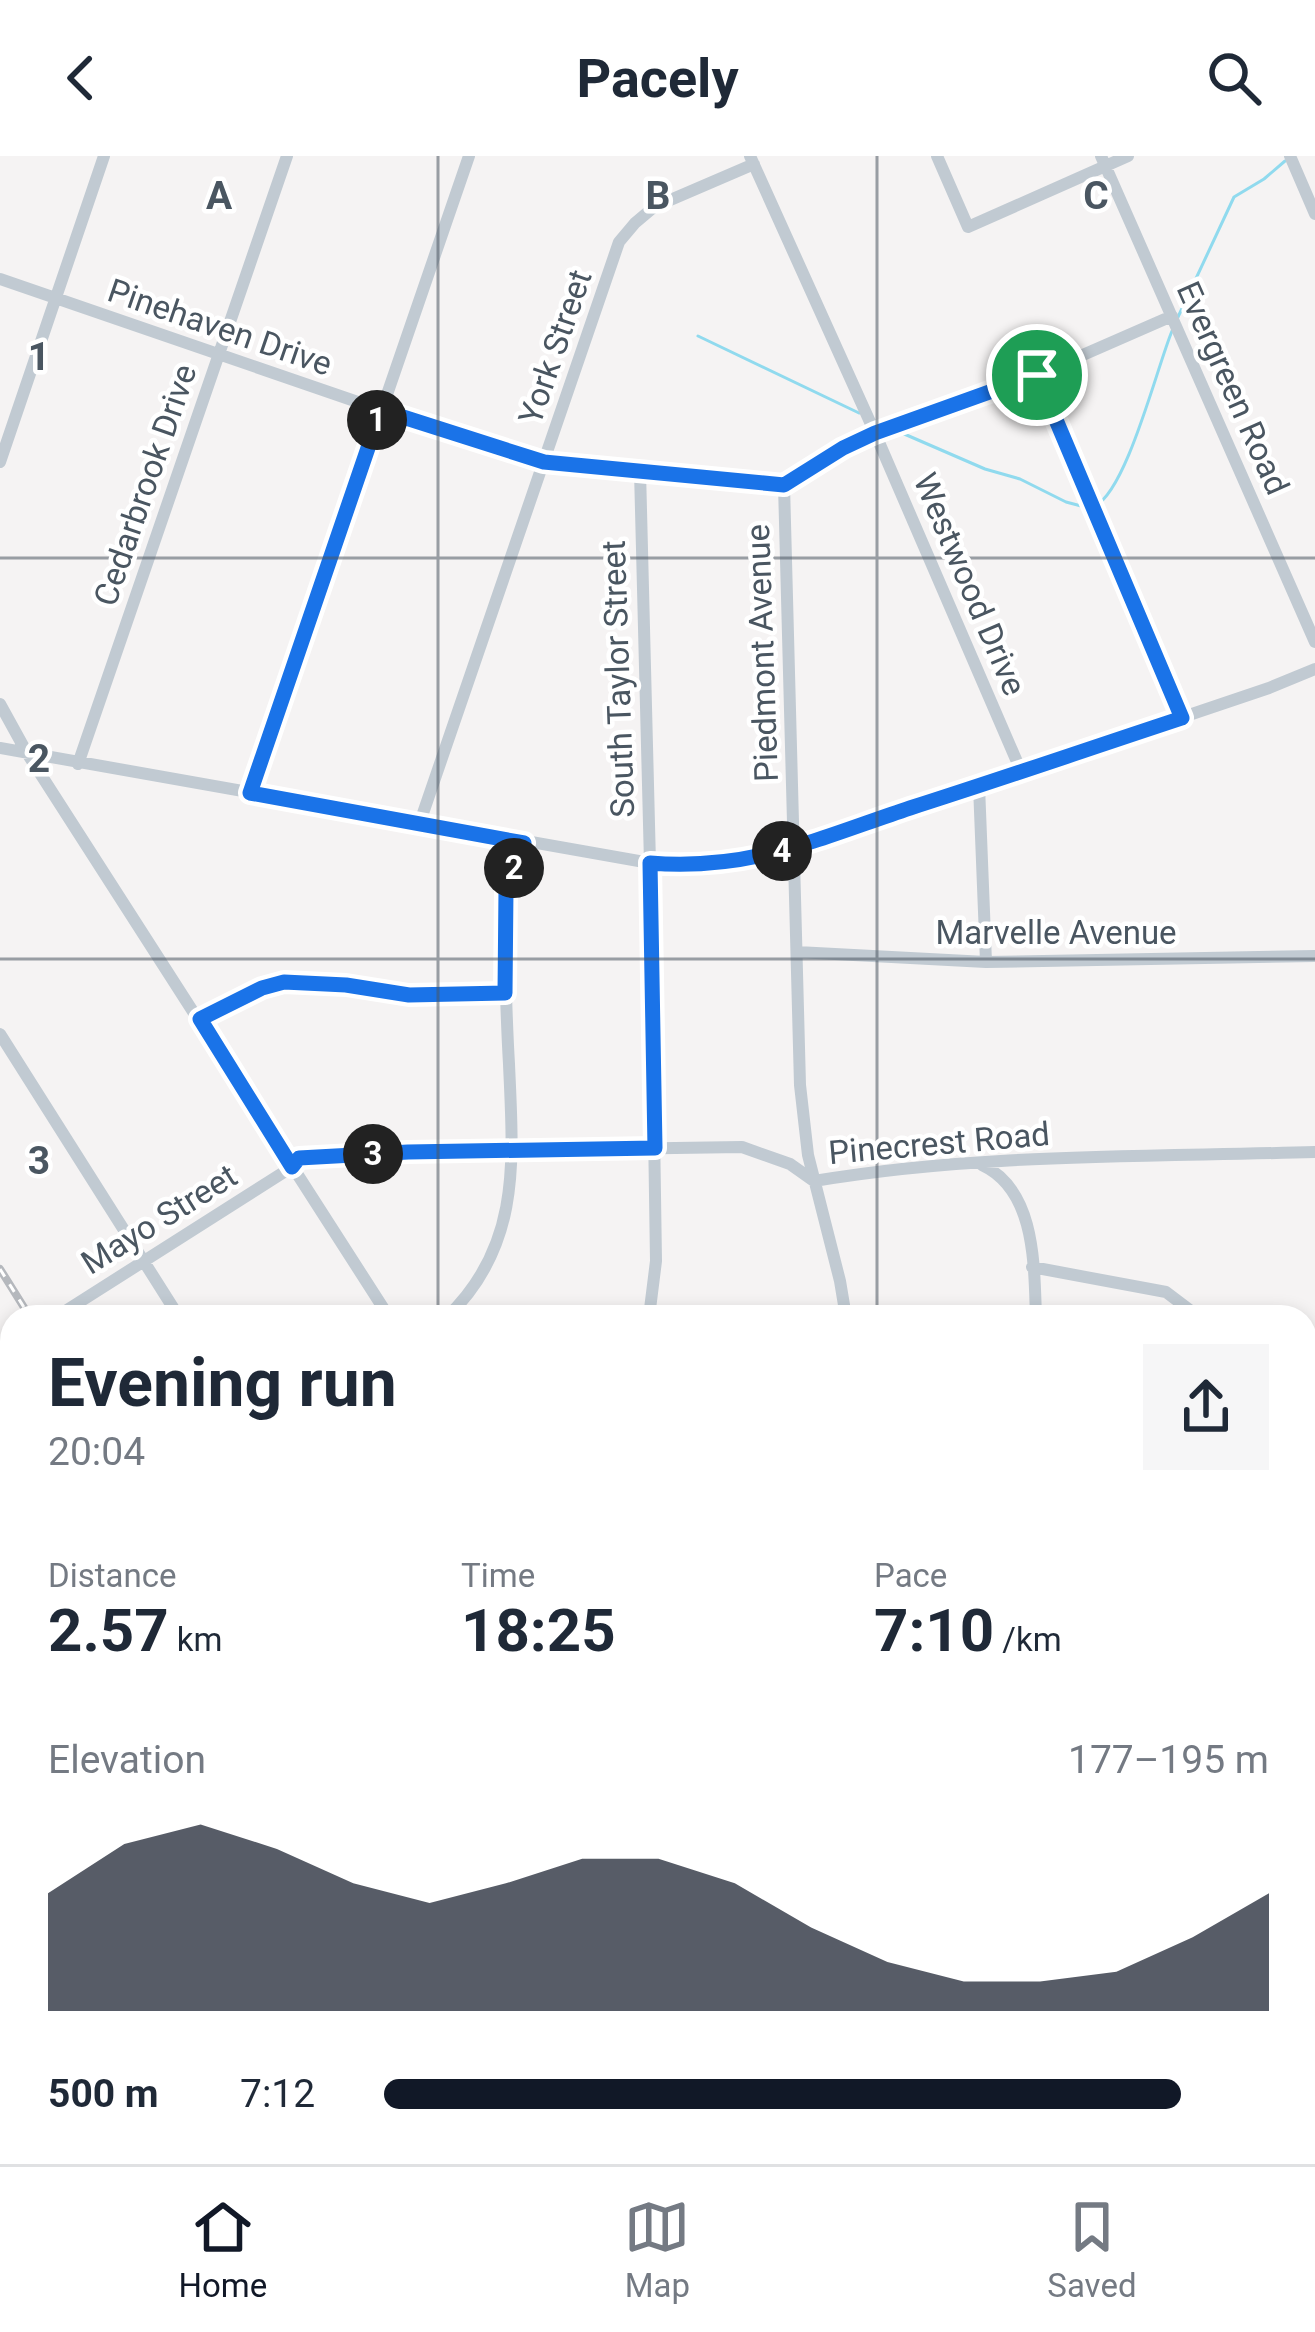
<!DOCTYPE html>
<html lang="en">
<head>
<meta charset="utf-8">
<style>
  :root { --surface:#fff; --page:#f6f6f7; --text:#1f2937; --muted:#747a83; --line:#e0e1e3; --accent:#111827 }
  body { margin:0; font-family:Roboto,sans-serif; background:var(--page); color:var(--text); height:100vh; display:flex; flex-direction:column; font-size:45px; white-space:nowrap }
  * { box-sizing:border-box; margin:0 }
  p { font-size:39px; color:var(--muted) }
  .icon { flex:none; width:66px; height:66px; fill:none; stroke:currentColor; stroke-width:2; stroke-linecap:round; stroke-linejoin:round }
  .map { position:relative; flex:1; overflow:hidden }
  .panel { position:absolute; left:0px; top:1149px; width:1317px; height:861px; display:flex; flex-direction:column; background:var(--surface); border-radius:36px 36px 0 0; box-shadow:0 6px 18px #0003 }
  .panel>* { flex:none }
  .pin { position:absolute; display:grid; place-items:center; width:102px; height:102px; color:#fff; margin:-51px; border:6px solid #fff; border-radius:50%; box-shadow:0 3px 12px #0007 }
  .km { position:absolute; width:60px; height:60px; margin:-30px; border-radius:50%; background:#222; color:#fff; font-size:33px; line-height:60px; text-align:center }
  .round { display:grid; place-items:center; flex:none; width:126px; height:126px; border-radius:0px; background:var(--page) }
  .head { display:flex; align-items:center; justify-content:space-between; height:204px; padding:0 48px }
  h1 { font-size:66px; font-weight:700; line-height:90px }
  .figures { display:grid; grid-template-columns:repeat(3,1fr); gap:18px; height:204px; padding:12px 48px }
  .figures div { display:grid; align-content:center }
  .figures b { font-size:60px; font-weight:700 }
  .figures small { font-size:33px; font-weight:400 }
  .figures p { font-size:33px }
  .chart { height:336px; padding:24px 48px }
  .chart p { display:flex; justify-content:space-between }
  .chart svg { width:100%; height:216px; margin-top:12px; fill:var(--accent); opacity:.7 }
  ul { padding:0 48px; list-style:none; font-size:39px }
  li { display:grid; grid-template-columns:192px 144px 1fr; align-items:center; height:90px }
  li i { height:30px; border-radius:15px; background:var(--accent) }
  header { display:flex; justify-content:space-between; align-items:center; height:156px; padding:0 48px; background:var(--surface); font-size:54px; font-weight:700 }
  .tabs { display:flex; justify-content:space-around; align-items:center; height:168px; border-top:3px solid var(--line); background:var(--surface); font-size:33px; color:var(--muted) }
  .tabs a { display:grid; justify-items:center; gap:6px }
  .tabs .on { color:var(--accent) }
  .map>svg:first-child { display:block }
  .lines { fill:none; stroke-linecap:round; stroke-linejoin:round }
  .stream { stroke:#90daee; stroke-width:3 }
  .minor { stroke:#c1cad2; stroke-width:12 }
  .major { stroke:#b3c2d1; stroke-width:15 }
  .rail-casing { stroke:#b5b8bd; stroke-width:8 }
  .rail { stroke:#fff; stroke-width:3; stroke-dasharray:9; stroke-linecap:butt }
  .route-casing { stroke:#fff; stroke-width:24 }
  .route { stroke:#1a73e8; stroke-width:15 }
  .grid { fill:none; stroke:#4a5661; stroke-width:3; stroke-opacity:0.55 }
  .labels { text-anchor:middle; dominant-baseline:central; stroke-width:9; stroke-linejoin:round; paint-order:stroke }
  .street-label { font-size:33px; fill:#4a5661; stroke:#fff }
  .grid-label { font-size:39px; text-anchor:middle; font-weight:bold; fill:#4a5661; stroke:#fff; stroke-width:9; stroke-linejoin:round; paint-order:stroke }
</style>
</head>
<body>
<header><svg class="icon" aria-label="back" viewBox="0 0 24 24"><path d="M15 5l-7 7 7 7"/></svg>Pacely<svg class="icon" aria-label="search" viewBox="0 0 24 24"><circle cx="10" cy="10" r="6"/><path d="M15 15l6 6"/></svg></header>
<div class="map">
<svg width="1315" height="2008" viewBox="0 0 1315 2008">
  <rect width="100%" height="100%" fill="#f5f3f3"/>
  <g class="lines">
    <!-- stream -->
    <path class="stream" d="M1178,161l56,-120 30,-18 21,-18
      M698,180l161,77
      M895,274l90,39 35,10 46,23 19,5
      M1095,350c32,-16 62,-139 77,-175"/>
    <!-- minor -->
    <path class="minor" d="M750,0l125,277 146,338
      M937,0l31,71 160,-71
      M1101,0l214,486
      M1290,0l25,58
      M0,123l381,131 163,52 240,23 59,-37 32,-15 162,-58 135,-59
      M1037,219l145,343
      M0,306l104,-306
      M640,315l10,392 6,398 -7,56
      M784,329l16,600 8,70 32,126 6,36
      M0,548l27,49 362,564
      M0,592l650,115 41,3 28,-2 22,-3 54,-13 474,-160 46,-19
      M78,608l209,-608
      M979,630l7,176
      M250,637l219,-637
      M420,666l199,-580 16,-19 19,-16 100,-43
      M797,796l189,10 329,-6
      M200,863l62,-31 21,-6 63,3 63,10 96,-2
      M0,878l179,283
      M982,1009c54,25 52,100 54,152
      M1032,1111l134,25 33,25
      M56,1161l236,-150 7,-9 109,-6 334,-5 48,17 24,17c165,-28 334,-24 501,-29
      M447,1161c75,-72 66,-158 62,-253 -3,-50 -4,-100 -5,-150l2,-25 18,-46
      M0,1192l12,-6
      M1305,1220h10
      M1305,1308l10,63
      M0,1449l12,-7
      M0,1465l12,9
      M1305,1603l10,-107
      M0,1763l12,-16
      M0,1923l12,9
      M97,1998l12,10
      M542,1998l6,10
      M742,1998l11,10
      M1021,1998l2,10
      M59,2008l8,-10"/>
    <!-- major -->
    <path class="major" d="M0,1727l12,10
      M291,1998l2,10"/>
    <!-- rail casing -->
    <g class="rail-casing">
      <path id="rail" d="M0,1113l30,48
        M575,1998l8,10"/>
    </g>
    <!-- rail -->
    <use href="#rail" class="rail"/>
  </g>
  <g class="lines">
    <!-- route casing -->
    <g class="route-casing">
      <path id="route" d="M1037,219l145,343c-91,30 -181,61 -272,90 -93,31 -159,63 -260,55l5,285 -247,4 -109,6 -7,9 -92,-148 62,-31 22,-6 62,3 63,10 96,-2 1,-104 18,-46 -274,-50 131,-383 163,52 240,23 59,-37 32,-15z"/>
    </g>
    <!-- route -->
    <use href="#route" class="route"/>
  </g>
  <!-- grid -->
  <path class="grid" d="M438,0v1161M877,0v1161M0,402h1315M0,803h1315M0,1205h12M1305,1205h10M0,1606h12M1305,1606h10M438,1998v10M877,1998v10"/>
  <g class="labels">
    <!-- street labels -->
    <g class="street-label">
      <text transform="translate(220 171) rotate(19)">Pinehaven Drive</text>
      <text transform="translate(555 191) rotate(-71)">York Street</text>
      <text transform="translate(1233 232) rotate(66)">Evergreen Road</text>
      <text transform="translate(145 329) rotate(-71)">Cedarbrook Drive</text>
      <text transform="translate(970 428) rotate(67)">Westwood Drive</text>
      <text transform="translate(762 497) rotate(-92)">Piedmont Avenue</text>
      <text transform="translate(618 523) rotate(-92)">South Taylor Street</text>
      <text x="1056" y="776">Marvelle Avenue</text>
      <text transform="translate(939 987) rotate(-5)">Pinecrest Road</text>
      <text transform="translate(159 1063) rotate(-32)">Mayo Street</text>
    </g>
  </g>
  <g class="grid-label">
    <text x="219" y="53">A</text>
    <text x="658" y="53">B</text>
    <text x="1096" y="53">C</text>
    <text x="39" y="214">1</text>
    <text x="39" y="616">2</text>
    <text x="39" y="1018">3</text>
  </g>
</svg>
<div class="pin" style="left:1037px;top:219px;background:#1e9e55"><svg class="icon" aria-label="arrive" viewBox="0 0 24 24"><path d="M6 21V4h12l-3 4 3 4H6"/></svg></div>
<b class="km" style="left:377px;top:264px">1</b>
<b class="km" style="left:514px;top:712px">2</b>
<b class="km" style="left:373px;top:998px">3</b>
<b class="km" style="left:782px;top:695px">4</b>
<section class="panel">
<div class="head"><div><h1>Evening run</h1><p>20:04</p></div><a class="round"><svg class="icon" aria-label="share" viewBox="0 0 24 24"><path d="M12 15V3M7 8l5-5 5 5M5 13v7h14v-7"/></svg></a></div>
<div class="figures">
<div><p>Distance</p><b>2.57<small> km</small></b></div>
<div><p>Time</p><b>18:25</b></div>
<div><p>Pace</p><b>7:10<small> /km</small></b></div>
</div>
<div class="chart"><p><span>Elevation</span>177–195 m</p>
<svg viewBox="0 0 160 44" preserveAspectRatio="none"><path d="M0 44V20L10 10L20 6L30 11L40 18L50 22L60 18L70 13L80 13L90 18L100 27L110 34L120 38L130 38L140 36L150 29L160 20V44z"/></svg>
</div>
<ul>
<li><b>500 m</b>7:12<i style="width:90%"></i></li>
</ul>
</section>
</div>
<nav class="tabs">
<a class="on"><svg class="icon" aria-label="home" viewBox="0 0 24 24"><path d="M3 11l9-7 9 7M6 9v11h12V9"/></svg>Home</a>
<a><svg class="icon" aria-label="map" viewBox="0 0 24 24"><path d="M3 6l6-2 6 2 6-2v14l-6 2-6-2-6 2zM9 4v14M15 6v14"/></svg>Map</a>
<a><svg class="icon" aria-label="saved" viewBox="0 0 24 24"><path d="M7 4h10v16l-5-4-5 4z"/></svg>Saved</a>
</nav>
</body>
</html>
